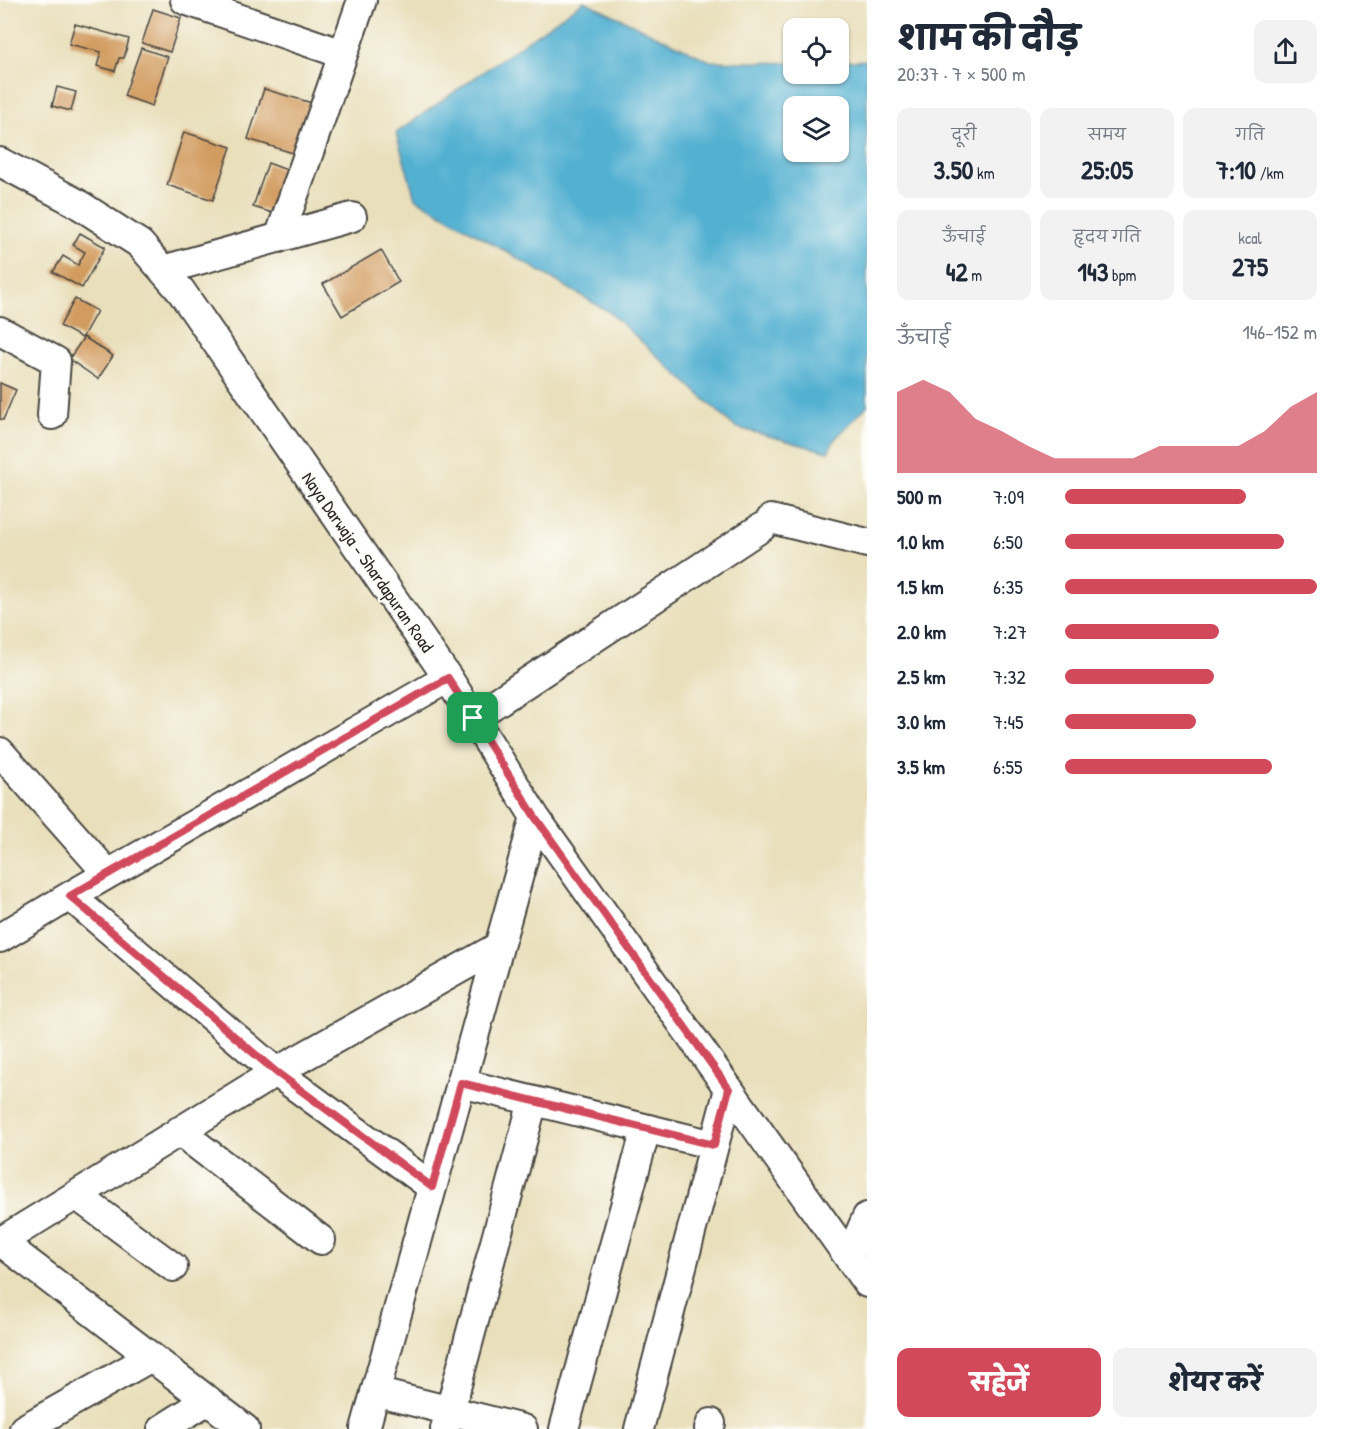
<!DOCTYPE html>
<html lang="hi">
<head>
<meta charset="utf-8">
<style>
  :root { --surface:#fff; --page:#f2f2f3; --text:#1f2937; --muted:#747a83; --accent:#d1495b }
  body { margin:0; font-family:"Patrick Hand","Playpen Sans Deva",sans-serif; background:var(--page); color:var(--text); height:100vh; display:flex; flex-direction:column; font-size:22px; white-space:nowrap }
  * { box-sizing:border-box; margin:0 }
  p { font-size:20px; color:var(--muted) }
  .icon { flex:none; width:33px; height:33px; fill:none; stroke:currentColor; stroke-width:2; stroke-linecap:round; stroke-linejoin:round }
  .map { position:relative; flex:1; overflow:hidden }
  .drawer { display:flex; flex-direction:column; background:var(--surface); width:480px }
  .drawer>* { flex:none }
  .controls { position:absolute; left:783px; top:18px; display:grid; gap:12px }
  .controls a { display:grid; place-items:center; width:66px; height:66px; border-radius:12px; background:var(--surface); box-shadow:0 2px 4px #0004; font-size:30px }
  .pin { position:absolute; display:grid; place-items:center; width:51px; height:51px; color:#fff; margin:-26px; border-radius:12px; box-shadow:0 3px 9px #0006 }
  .round { display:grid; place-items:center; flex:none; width:63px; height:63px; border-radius:12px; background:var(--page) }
  .headline { display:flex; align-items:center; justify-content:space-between; height:102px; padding:0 30px }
  h1 { font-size:33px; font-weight:800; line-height:45px }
  .figures { display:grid; grid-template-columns:repeat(3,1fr); gap:9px; height:102px; padding:6px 30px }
  .figures div { display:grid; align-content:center; border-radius:12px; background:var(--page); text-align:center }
  .figures b { font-size:26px; font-weight:800 }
  .figures small { font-size:16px; font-weight:400 }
  .figures p { font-size:16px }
  .chart { height:168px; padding:12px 30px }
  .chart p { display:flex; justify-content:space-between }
  .chart svg { width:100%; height:108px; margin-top:6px; fill:var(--accent); opacity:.7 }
  .button { display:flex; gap:12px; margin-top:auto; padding:12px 30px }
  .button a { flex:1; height:69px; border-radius:12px; background:var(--accent); color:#fff; font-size:24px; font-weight:800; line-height:69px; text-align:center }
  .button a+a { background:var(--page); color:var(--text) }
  ul { padding:0 30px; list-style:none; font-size:20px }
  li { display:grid; grid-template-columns:96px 72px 1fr; align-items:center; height:45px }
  li i { height:15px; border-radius:8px; background:var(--accent) }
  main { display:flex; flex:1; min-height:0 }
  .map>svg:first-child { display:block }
  .water { fill:#53b0d1; stroke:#3f6e7e; stroke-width:1.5; fill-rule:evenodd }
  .building { fill:#d29b5f }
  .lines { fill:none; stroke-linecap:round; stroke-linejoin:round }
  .street-casing { stroke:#484641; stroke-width:32 }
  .street { stroke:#fff; stroke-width:28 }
  .route-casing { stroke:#fff; stroke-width:12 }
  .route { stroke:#d1495b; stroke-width:8 }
  .labels { text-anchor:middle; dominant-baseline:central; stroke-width:4.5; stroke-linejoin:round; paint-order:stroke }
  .street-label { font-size:18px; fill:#2b2b2b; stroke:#fdfcf7 }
</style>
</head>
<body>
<main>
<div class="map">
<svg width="867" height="1429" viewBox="0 0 867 1429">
  <rect width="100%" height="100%" fill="#fdfcf7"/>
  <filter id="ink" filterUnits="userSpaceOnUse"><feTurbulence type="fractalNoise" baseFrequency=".0167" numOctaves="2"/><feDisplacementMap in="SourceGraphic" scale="12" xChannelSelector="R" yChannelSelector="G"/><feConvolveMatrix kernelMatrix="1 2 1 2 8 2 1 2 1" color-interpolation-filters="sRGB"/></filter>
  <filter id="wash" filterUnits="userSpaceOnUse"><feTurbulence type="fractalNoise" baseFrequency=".008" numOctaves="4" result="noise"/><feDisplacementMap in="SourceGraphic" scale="24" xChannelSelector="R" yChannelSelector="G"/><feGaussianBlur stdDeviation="1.35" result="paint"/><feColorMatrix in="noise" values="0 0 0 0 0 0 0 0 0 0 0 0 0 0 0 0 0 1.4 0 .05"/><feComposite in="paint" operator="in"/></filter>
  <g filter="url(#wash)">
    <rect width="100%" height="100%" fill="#e9dfbb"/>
    <!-- water -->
    <path class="water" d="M584,1l126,60 83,2 1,11h44l1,-12 28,-2v346l-32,33 -7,13 -93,-25 -126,-115 -194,-114 -19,-65zM794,106h44v46h-44z"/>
    <g id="blocks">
      <!-- building -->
      <path class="building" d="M153,9l28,9 -11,34 -28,-9z
        M75,24l54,15 -5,19h-5l-4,13 -18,-5 4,-14 -32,-8z
        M141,48l27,9 -16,49 -28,-10z
        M57,87l19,5 -5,19 -19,-5z
        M264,89l48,14 -16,51 -48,-15z
        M184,132l47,15 -18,53 -46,-15z
        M268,163l19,7 -14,43 -20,-6z
        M80,233l25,14 -23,41 -29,-16 10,-16 15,9 7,-13 -12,-7z
        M381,250l18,32 -57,34 -19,-32z
        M75,299l22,12 -15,27 -22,-12z
        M84,337l29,19 -15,23 -29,-20z
        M0,383l16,7 -13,30 -3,-1z"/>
    </g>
  </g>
  <g filter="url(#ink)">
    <use href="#blocks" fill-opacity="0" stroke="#484641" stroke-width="1.5"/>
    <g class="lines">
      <!-- street casing -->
      <g class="street-casing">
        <path id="street" d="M185,0l158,54
          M0,162l75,40 65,42 41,47 267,387 87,139 332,466
          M279,238l83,-238
          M163,270l189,-53
          M0,331l56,30 -4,54
          M771,519l96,24
          M473,718l289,-191
          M0,752l108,122
          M70,896l206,176 156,115
          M0,938l70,-42 378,-218
          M461,1083l253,62
          M179,1131l142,109
          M76,1195l97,72
          M0,1241l245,188
          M0,1242l276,-170 222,-125
          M849,1258l18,-41
          M375,1392l148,37
          M24,1429l127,-72
          M162,1429l46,-29
          M365,1429l170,-612
          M445,1429l88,-328
          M564,1429l82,-300
          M639,1429l90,-340
          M709,1429l2,-6"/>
      </g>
      <!-- street -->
      <use href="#street" class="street"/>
    </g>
  </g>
  <g class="lines" filter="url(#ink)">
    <!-- route casing -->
    <g class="route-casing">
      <path id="route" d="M448,678l87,139 194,272 -15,56 -253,-62 -29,104 -156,-115 -206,-176z"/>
    </g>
    <!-- route -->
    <use href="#route" class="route"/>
  </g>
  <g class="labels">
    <!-- street labels -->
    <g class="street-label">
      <text transform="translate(368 562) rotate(55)">Naya Darwaja - Shardapuran Road</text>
    </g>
  </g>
</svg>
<div class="controls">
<a><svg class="icon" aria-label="locate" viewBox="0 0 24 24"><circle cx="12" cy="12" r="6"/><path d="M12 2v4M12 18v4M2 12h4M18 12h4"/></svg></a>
<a><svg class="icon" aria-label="layers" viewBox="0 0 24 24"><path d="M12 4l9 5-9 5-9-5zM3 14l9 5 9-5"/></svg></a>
</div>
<div class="pin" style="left:473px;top:718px;background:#1e9e55"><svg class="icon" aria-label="arrive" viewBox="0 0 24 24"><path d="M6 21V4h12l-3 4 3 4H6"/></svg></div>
</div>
<section class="drawer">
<div class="headline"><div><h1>शाम की दौड़</h1><p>20:37 · 7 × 500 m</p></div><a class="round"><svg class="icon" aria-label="share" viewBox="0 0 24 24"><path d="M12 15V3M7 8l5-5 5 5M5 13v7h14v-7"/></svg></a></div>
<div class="figures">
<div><p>दूरी</p><b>3.50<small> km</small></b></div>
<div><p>समय</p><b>25:05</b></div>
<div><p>गति</p><b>7:10<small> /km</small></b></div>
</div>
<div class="figures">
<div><p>ऊँचाई</p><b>42<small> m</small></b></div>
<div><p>हृदय गति</p><b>143<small> bpm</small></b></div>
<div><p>kcal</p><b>275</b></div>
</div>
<div class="chart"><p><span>ऊँचाई</span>146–152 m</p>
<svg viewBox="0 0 160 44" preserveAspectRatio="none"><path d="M0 44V11L10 6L20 11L30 22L40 27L50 33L60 38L70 38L80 38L90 38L100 33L110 33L120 33L130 33L140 27L150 17L160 11V44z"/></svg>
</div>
<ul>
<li><b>500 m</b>7:09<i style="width:72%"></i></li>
<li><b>1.0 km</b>6:50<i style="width:87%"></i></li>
<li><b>1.5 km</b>6:35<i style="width:100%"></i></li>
<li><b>2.0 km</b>7:27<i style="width:61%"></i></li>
<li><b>2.5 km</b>7:32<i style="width:59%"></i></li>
<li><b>3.0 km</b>7:45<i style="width:52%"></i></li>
<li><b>3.5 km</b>6:55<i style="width:82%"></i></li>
</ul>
<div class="button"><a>सहेजें</a><a>शेयर करें</a></div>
</section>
</main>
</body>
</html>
